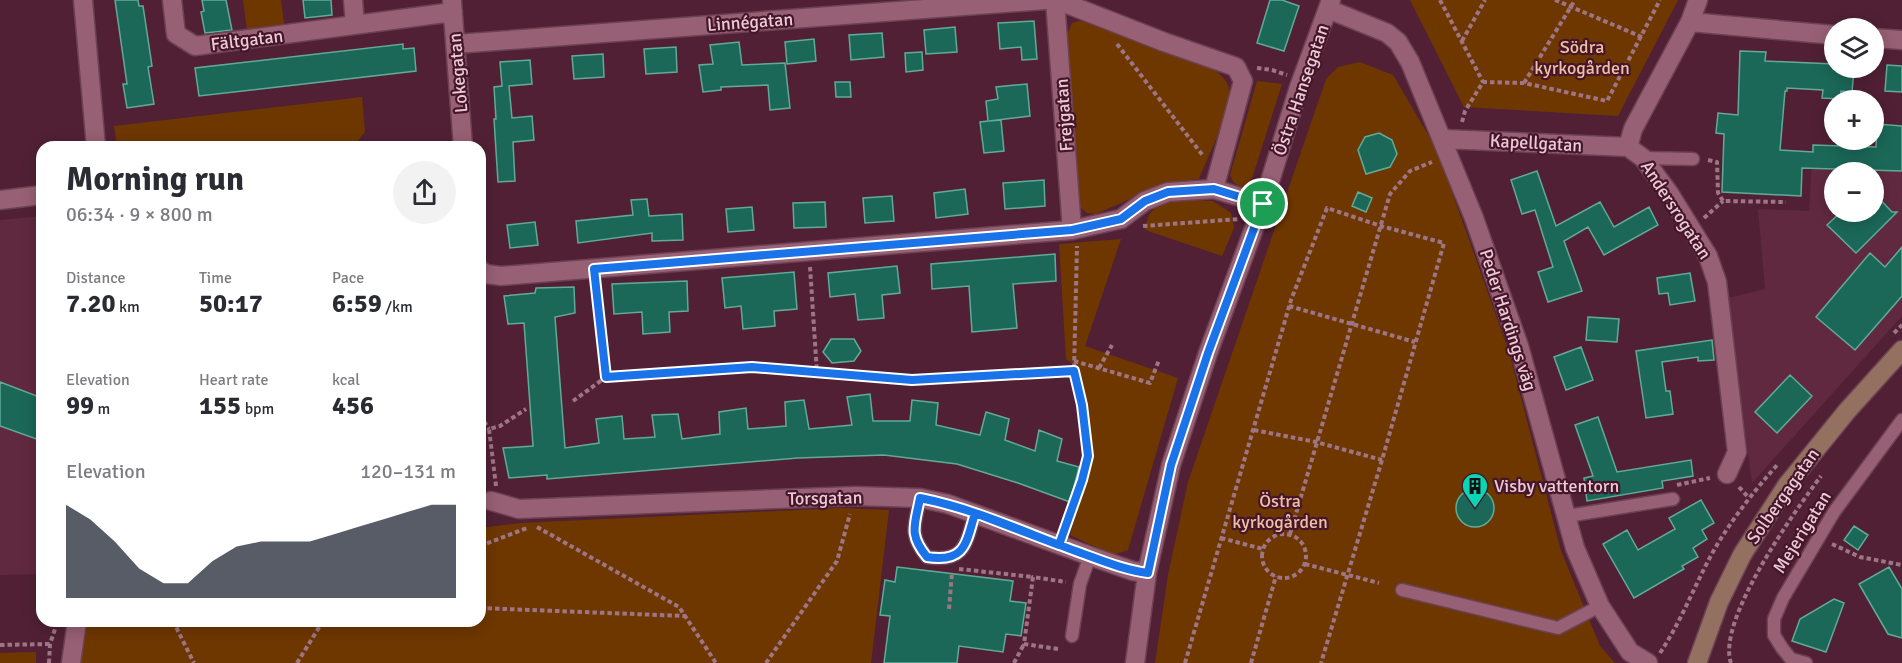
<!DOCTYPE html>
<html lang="en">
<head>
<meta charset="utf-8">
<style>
  :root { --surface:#fff; --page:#f2f2f3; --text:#2b2b33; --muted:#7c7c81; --accent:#111827 }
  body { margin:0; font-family:Signika,sans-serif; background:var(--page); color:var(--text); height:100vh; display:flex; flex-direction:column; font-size:22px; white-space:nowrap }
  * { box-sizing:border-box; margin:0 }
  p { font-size:20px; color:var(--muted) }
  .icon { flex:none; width:33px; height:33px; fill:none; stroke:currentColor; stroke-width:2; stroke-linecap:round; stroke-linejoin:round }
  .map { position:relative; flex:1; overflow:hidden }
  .sheet { position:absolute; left:36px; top:141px; width:450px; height:486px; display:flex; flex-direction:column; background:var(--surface); border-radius:18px; box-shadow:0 3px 15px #0003 }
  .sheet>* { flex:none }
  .buttons { position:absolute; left:1824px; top:18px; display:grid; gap:12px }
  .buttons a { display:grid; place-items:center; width:60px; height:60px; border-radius:50%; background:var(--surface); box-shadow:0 3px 15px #0003; font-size:30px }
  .pin { position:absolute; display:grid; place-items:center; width:51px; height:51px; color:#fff; margin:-26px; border:3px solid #fff; border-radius:50%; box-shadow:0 2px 6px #0007 }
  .round { display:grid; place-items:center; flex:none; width:63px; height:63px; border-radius:32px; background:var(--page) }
  .overview { display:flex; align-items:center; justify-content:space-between; height:102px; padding:0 30px }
  h1 { font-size:33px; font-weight:700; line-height:45px }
  .metrics { display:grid; grid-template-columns:repeat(3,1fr); gap:9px; height:102px; padding:6px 30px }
  .metrics div { display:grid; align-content:center }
  .metrics b { font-size:26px; font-weight:700 }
  .metrics small { font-size:16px; font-weight:400 }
  .metrics p { font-size:16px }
  .chart { height:168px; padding:12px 30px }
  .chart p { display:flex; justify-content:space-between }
  .chart svg { width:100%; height:108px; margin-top:6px; fill:var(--accent); opacity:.7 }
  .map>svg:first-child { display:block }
  .built { fill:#612940; fill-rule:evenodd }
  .green { fill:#6f3700 }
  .building { fill:#1b6859; stroke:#62aa98; stroke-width:1.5 }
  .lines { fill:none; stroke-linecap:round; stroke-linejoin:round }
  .lane-casing { stroke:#6b4153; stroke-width:15 }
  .street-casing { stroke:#6b4153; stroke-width:21 }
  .secondary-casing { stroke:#6b4153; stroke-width:21 }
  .path { stroke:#9e7584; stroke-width:4; stroke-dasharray:4.5 3; stroke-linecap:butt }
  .lane { stroke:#986074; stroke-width:12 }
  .street { stroke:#986074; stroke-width:18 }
  .secondary { stroke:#947060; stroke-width:18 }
  .route-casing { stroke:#fff; stroke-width:12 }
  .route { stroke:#1a73e8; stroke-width:8 }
  .labels { text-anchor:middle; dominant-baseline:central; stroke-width:4.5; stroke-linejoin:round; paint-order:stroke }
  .street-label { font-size:18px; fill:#ebcad5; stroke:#45162a }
  .park-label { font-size:18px; fill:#f0c1a0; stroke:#45162a }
  .poi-label { font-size:18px; fill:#ebcad5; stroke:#45162a; text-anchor:start }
</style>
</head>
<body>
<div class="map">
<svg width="1902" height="663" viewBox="0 0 1902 663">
  <rect width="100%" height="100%" fill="#512034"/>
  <!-- built -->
  <path class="built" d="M1813,145l89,2v169l-150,167 -24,-185 37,-9 -7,-80 51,2zM1834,172h40v40h-40z
    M42,216v358l-42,1v-355z"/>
  <!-- green -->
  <path class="green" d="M243,0h38l3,24 -37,6z
    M1410,0h268l-60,116 -154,-9z
    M1082,20l130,48c8,6 16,12 17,22 3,21 -22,68 -30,89l-31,3 -72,32 -9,-1 -11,-9 -11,-164 7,-17z
    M1360,62l33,13 37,63 13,29 66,185 52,199 39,95 15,17h-460l13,-88 20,-93 138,-403 12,-12z
    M1257,81l25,3 -29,91 -4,10 -7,2 -8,-4 -4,-8z
    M362,97l3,35 -12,15h-236l-3,-21z
    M1174,199l39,2 18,12 3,15 -12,28 -77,-26c3,-21 11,-24 29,-31z
    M1121,239l-36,107 93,32 -50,172 -15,5 -43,-20 23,-79 -13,-87 -14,-10 -7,-115z
    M841,508l48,2 -18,153h-790l5,-42h394v-93l41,-5z
    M36,652v11h-36v-10z"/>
  <!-- building -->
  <path class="building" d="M115,0h23l1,6h4l9,60 -4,1 6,37 -27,4 -4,-24h4z
    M202,0h24l6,30 -27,3 -4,-21 3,-1z
    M303,0h28l1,15 -27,3z
    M1270,0h12l17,6 -15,45 -27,-8z
    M1034,21l3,38 -15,1 -1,-13 -21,2 -2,-26z
    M955,27l2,25 -31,2 -2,-24z
    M882,33l2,24 -33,3 -2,-25z
    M814,39l2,22 -29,3 -2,-22z
    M739,42l3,23 43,-2 5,45 -20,2 -2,-25 -47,2v3l-18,2 -4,-27 14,-1 -3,-19z
    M403,44v5l11,-1 2,23 -217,25 -4,-28z
    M676,47l1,25 -31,2 -2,-25z
    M1740,51l26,1 -1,9 69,3v4h20l-2,24 -11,-1 -1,8 -18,-1 1,-8 -36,-2v3h-2l-5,59 33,2v-7l63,2 1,-23 25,2v45l-100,-3 -1,28 -79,-4 2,-58 -8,-1 2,-20 20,2z
    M922,52l1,18 -17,2 -1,-19z
    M603,54l1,23 -30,2 -2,-23z
    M530,60l2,24 -23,2 3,32 20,-2 2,24 -21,2 2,39 -17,1 -4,-63h2l-2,-32 8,-1 -2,-24z
    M1887,65l15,1v26l-17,-1z
    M835,82h15l1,15h-15z
    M1027,84l3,32 -41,5 12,-1 3,31 -20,2 -4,-31 8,-1 -2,-20 12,-2 -2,-12z
    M1379,133l13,7 5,14 -7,13 -24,7 -8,-24 7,-13z
    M1537,171l19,55 44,-24 14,25 35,-20 9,18 -54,30 -16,-28 -24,14 18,50 -34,11 -10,-30 15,-5 -18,-57 -13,4 -11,-34z
    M1044,180l1,26 -40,3 -2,-26z
    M965,189l3,25 -32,4 -2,-25z
    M1358,192l14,6 -6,14 -14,-6z
    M1874,193l18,19h5l-41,41 -29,-28 14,-13h33z
    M892,196l2,25 -29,2 -2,-25z
    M647,199l2,17 33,-2 1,26 -31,1v-8l-74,10 -2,-22 57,-6 -2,-15z
    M825,202l1,25 -32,1 -1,-25z
    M752,207l2,23 -26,2 -2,-23z
    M535,222l3,23 -28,3 -3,-23z
    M1902,247v49l-47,54 -39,-33 54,-64 15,14z
    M1055,254l1,27 -43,3 4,44 -45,4 -3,-46 -37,3 -1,-25z
    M897,266l3,27 -18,2 2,23 -26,2 -3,-26 -25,3 -2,-24z
    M794,272l3,37 -23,2 1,15 -32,3 -2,-23 -16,2 -3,-30z
    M1690,273l5,28 -25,4 -2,-12 -9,1 -2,-16z
    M687,281l1,30 -19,1 1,20 -27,2 -1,-22 -28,2 -2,-30z
    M574,287l1,26 -20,4 10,131 34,-5 -3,-24 26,-3 2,23 31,-2 -3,-22 26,-1 4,25 38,-5 -1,-22 27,-4 2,21 38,-3 -1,-24 19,-2 5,29 43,-4 -5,-28 23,-3 3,27h37l2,-21 26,3 -2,22 44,10 6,-23 23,7 -4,21 30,11 4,-21 23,9 -5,22 22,6 -9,35 -52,-19 -61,-19 -73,-9 -86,3 -251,21v-4l-38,3 -6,-30 30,-2 -9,-123 -16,1 -4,-28 31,-3 1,-5z
    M1588,317l31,2 -2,23 -31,-2z
    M831,339h23l7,12 -7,10 -22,2 -9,-11z
    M1712,340l2,20 -16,1v-4l-36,5 4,29h4l3,23 -27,4 -10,-67z
    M1581,347l12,33 -27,10 -12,-33z
    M1790,375l22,21 -35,37 -22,-21z
    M0,382l42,16v43l-42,-15z
    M1598,417l19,55 74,-12 2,16 -31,5 1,7 -76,13 -3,-23 9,-2 -18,-51z
    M1456 508a19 19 0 1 1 38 0a19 19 0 1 1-38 0Z
    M1701,500l13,23 -12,7 5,9 -14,9 5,9 -16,9 2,3 -50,29 -31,-54 24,-14 11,20 37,-21 -6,-11z
    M1854,526l14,9 -10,15 -14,-10z
    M897,567l116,14 -3,20 16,2 -5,33 -15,-2 -3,18 -44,-6 -2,17h-73l6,-47 -10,-1 5,-35 10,2z
    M1889,567l13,22v49l-14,-4 -29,-50z
    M1834,599l10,4 -18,49 -34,-11 8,-22z"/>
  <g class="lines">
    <!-- lane casing -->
    <g class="lane-casing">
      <path id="lane" d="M1643,158l50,1
        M920,498c-5,27 -12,36 7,59 38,6 39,-13 48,-44
        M1567,516l106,-17
        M1402,590l156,38 42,-22
        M1072,636l8,-52 10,-28
        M1806,663l-15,-4 -9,-11 -8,-13v-16l9,-21 51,-86 68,-92"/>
    </g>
    <!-- street casing -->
    <g class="street-casing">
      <path id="street" d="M83,0l13,147
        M172,0l4,34 19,12 258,-34
        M353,0l2,24
        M1055,0l17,230
        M1057,0l107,42 72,25 7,14 -29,108
        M452,2l11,145
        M1328,9l59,24 11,9 12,20 64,156 45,128 56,202 25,58 30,46 18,11
        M1690,22l144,13
        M1874,38l28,2
        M456,44l589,-44
        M1443,139l185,8
        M1628,147l15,11 26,35 39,63 9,26 20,170 -10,22
        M1628,147l5,-18 57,-107 8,-22
        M0,200l42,-5
        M480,270l6,4 15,2 571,-46 49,-11 24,-18 23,-9 46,-3 49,15
        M491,501l28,8 336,-13 65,2 28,6 142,52 43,15 14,2
        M71,663l6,-42
        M1135,663l12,-90 24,-108 37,-112 55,-149 36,-117 32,-87"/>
    </g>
    <!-- secondary casing -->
    <g class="secondary-casing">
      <path id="secondary" d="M1697,663l22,-61 23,-47 45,-70 60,-74 55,-61"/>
    </g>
    <!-- path -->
    <path class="path" d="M1440,0l43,82
      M1555,0l87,37
      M1462,41l23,-41
      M1117,44l87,113
      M1257,68l15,2 15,5
      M1524,83l51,-83
      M1462,122l3,-11 18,-29 41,1 83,18 53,-101
      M1708,160l9,2 1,31 5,8 63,1
      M1704,218l19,-17
      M1143,226l97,-7
      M810,267l7,106
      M596,286l10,91 146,-10 160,13 162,-9
      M1289,306l126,36
      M1894,333l8,-8
      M1074,361l76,22 9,-23
      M1099,368l13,-23
      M573,401l33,-24
      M480,415l9,14
      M1254,430l62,12 66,18
      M1677,485l33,-7
      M496,486l-7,-57 11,-3 26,-17
      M1739,487l10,11
      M537,527l142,80 37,56
      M1065,528l17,-48 6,-24 -6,-50 -8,-35 3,-125
      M1262 556a22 22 0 1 1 44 0a22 22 0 1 1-44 0Z
      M1290,534l100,-340 20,-23 22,-9
      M1221,538l42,11
      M1832,544l28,13 42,8
      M480,546l47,-18
      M1305,564l74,19
      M959,569l74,8
      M480,608l205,8
      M949,609l3,-37
      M173,621l21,42
      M0,645l50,-1
      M1058,649l-34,-5 9,-67 33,5
      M1660,653c22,-33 35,-69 54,-103 18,-31 40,-59 64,-86
      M49,663l1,-19 7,-21
      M297,663l26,-42
      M766,663l71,-102 13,-47
      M1014,663l10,-19
      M1185,663l106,-363 36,-92 54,18 63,17 -62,217 -61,203
      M1251,663l25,-87
      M1731,663c-15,-42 64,-152 90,-187"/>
    <!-- lane -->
    <use href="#lane" class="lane"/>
    <!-- street -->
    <use href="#street" class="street"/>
    <!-- secondary -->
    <use href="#secondary" class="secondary"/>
  </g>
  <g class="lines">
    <!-- route casing -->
    <g class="route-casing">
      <path id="route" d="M1263,204l-49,-15 -46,3 -23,9 -24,18 -49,11 -478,39 12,108 146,-10 160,13 162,-9 8,34 6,51 -6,24 -23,65 -84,-32c-9,31 -10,50 -48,44 -19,-23 -12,-32 -7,-59 56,11 108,36 161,55 22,8 44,17 67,20l23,-108 37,-112 55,-149"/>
    </g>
    <!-- route -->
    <use href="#route" class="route"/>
  </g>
  <!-- icons -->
  <defs>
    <g id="building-pin" transform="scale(1.35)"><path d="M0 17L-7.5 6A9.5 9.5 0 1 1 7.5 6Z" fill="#0ad5b5" stroke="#45162a"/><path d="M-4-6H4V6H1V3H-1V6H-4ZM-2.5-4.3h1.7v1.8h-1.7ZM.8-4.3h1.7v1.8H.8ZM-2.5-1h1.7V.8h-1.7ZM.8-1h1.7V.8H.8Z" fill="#111"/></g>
  </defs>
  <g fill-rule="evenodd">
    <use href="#building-pin" x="1475" y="486"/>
  </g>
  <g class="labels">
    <!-- street labels -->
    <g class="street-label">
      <text transform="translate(750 22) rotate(-4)">Linnégatan</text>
      <text transform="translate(247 40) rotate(-7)">Fältgatan</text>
      <text transform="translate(458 73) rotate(-95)">Lokegatan</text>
      <text transform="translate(1301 90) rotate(-71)">Östra Hansegatan</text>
      <text transform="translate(1064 115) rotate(-94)">Frejgatan</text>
      <text transform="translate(1536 143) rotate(3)">Kapellgatan</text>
      <text transform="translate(1676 210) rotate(57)">Andersrogatan</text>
      <text transform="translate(1508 320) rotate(72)">Peder Hardings väg</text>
      <text transform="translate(1783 496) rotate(-55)">Solbergagatan</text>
      <text transform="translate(825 498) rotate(-1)">Torsgatan</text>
      <text transform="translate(1802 532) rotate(-58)">Mejerigatan</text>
    </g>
    <!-- park labels -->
    <g class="park-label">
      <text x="1582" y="47">Södra<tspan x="1582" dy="21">kyrkogården</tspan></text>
      <text x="1280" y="501">Östra<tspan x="1280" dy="21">kyrkogården</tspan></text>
    </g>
    <!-- poi labels -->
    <g class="poi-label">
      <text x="1494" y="486">Visby vattentorn</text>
    </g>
  </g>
</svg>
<div class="buttons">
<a><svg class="icon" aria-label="layers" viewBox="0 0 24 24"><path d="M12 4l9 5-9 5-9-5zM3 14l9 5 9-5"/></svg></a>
<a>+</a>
<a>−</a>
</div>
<div class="pin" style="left:1263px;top:204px;background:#1e9e55"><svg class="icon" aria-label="arrive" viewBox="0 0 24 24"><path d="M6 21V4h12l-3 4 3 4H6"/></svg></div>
<section class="sheet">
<div class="overview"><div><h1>Morning run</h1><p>06:34 · 9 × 800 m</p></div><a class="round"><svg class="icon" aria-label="share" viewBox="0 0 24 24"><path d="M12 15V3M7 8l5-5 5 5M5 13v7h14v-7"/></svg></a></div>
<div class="metrics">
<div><p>Distance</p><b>7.20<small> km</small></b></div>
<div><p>Time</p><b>50:17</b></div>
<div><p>Pace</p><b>6:59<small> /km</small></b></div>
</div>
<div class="metrics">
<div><p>Elevation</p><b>99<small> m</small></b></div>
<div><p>Heart rate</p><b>155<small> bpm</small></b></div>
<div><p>kcal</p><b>456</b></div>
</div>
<div class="chart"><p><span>Elevation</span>120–131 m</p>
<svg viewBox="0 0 160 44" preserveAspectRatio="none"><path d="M0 44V6L10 12L20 21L30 32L40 38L50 38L60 29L70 23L80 21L90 21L100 21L110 18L120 15L130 12L140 9L150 6L160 6V44z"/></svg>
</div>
</section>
</div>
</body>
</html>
